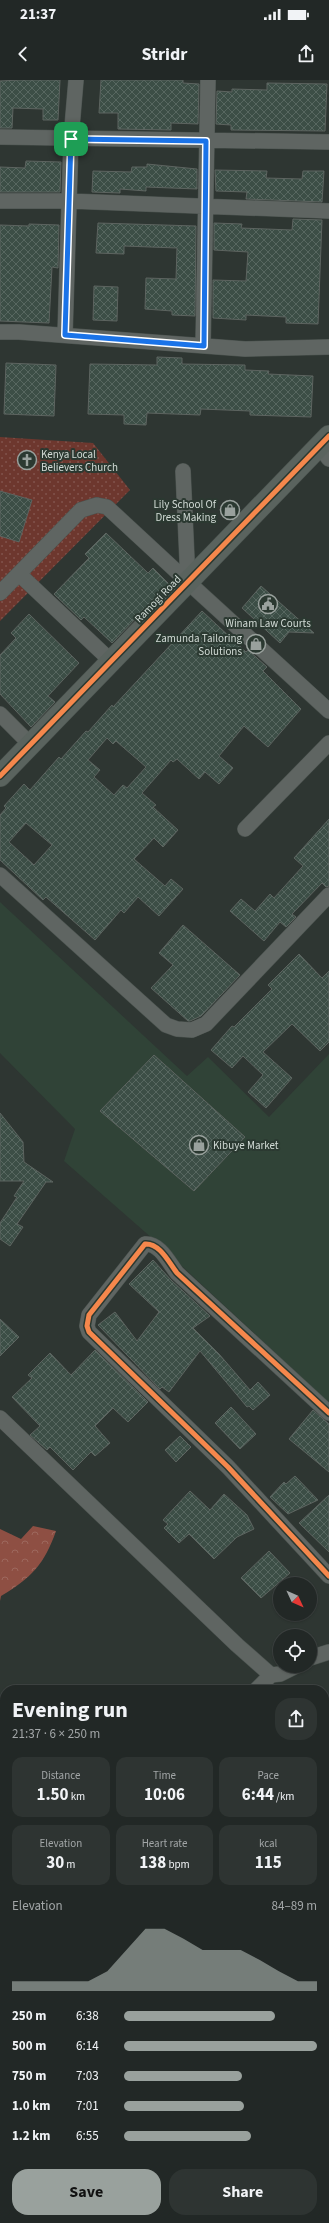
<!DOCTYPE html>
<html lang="en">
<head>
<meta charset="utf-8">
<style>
  :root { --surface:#222826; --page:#2e3432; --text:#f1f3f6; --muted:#a2a6a7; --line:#3f4443; --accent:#99a19d }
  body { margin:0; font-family:"Source Sans 3",sans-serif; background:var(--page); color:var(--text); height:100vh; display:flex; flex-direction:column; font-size:15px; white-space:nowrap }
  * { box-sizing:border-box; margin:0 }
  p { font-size:13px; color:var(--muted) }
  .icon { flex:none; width:22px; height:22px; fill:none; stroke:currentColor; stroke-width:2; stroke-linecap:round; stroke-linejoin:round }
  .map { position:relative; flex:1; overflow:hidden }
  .panel { position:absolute; left:0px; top:1605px; width:329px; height:538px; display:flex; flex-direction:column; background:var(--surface); border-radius:16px 16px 0 0; box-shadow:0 1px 3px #0004,0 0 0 1px var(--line) }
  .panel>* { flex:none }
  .needle { width:26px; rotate:134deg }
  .buttons { position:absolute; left:273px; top:1497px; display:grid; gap:8px }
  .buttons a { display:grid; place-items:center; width:44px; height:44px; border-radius:50%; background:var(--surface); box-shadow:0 1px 3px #0004,0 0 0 1px var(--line); font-size:20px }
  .pin { position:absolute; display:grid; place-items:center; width:34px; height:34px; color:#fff; margin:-17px; border-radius:8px; box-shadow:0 2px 6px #0006 }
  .round { display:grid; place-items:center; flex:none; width:42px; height:42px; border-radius:16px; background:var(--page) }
  .summary { display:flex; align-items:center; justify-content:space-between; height:68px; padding:0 12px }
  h1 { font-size:22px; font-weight:700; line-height:30px }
  .figures { display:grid; grid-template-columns:repeat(3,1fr); gap:6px; height:68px; padding:4px 12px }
  .figures div { display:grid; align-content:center; border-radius:10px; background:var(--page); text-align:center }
  .figures b { font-size:17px; font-weight:700 }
  .figures small { font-size:11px; font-weight:400 }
  .figures p { font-size:11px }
  .chart { height:112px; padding:8px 12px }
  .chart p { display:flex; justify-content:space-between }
  .chart svg { width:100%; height:72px; margin-top:4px; fill:var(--accent); opacity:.7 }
  .primary-button { display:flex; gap:8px; margin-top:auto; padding:8px 12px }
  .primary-button a { flex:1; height:46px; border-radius:16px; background:var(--accent); color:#111; font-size:16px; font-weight:700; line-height:46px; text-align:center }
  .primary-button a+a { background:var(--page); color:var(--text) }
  ul { padding:0 12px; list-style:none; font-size:13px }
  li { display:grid; grid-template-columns:64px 48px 1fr; align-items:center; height:30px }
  li i { height:10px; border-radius:5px; background:var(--accent) }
  .status { display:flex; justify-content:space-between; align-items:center; height:28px; padding:0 20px; background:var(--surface); direction:ltr }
  .status svg { height:11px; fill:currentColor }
  header { display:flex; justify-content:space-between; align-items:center; height:52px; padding:0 12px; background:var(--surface); font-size:18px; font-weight:700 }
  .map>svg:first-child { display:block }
  .built { fill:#304337 }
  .grass { fill:url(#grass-dots) }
  .forest { fill:url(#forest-crowns) }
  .building { fill:url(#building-cross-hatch); stroke:#5d6460; fill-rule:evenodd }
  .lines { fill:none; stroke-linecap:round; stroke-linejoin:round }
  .street-casing { stroke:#4b534f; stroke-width:16 }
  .secondary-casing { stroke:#4b534f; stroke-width:22 }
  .street { stroke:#5f6562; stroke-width:15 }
  .secondary { stroke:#5a635e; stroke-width:21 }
  .cycleway-casing { stroke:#2b3931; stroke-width:8 }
  .cycleway { stroke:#f5874c; stroke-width:5 }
  .route-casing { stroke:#fff; stroke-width:8 }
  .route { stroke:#1a73e8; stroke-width:5 }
  .labels { text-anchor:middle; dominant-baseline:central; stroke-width:4; stroke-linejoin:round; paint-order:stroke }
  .poi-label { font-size:11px; fill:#d2dbd6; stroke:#2b3931; text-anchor:start }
  .street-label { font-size:11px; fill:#d2dbd6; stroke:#2b3931 }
</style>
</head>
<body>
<div class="status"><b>21:37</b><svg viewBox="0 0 49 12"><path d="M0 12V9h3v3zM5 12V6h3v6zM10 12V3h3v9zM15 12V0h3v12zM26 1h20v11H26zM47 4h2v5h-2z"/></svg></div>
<header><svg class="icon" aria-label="back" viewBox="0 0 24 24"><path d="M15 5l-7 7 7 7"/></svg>Stridr<svg class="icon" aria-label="share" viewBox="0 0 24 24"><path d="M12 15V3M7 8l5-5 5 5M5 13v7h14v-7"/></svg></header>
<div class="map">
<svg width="329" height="2143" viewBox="0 0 329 2143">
  <defs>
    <pattern id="grass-dots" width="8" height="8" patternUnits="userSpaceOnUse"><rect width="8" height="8" fill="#6d372e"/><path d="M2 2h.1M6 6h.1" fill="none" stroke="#81534c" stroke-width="1.8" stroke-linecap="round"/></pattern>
    <pattern id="forest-crowns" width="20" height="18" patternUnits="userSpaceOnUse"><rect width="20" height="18" fill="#8e4f43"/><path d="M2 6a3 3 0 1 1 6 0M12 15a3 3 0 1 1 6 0" fill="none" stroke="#9d685d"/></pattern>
    <pattern id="building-cross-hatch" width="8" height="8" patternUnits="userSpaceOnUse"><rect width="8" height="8" fill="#3c4e46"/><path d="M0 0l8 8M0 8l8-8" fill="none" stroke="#576760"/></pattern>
  </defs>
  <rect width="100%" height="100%" fill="#2e3632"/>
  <!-- built -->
  <path class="built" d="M0,822l187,174 21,-19 61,60 60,-63v349l-176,-164 -89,-78 11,-32 -75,-76z"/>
  <!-- grass -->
  <path class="grass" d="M0,357l93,6 37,47 -130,131z"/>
  <!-- forest -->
  <path class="forest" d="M33,1446l23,5c-12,34 -25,47 -55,65l-1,5v-72l21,10z
    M324,1869h5v35l-5,-4z
    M324,1940l4,3 -3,15h4v35l-5,2z
    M46,2138h48l-13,5h-40z
    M255,2138h33l2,5h-21z"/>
  <!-- building -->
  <path class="building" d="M19,0h41l-2,40h-15v-11l-30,-1 -1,20h-12v-47z
    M101,0h82v3l16,1 -1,40 -27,-1v7l-53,-1v-16h-19z
    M267,3l60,1 -2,47 -94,-1v-5l-15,-1 1,-33 15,1v-3l35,1z
    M26,81l35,1 -1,30h-60v-25l25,1z
    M147,84l50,5v20l-51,-2v4l-26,-2v4l-28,-1 1,-21 38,1 1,-5h15z
    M215,90l52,1 -1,7 36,1 1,-8h21l-2,31 -76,-3 1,-7 -31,-1z
    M293,139l29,1 -4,104 -32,-1v-6l-40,-2v5l-33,-2v-38l33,1 2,-29 -34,-2v-27l28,1 -1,4 51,2z
    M98,143l98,3 -1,90 -23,-1v-4l-27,-2 1,-31 30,1 1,-31 -53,-2v8l-28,-1z
    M29,144l30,1 -1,43 -6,-1 -3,56 -49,-2v-96l29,1z
    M94,206l24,1 -1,34 -24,-1z
    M157,277l25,1v6l63,1v5l24,1 -1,3 45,2 -2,41 -61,-2v-4l-49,-2 -1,6 -53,-2 -1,12 -22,-1v-9l-36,-1 2,-50 67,1z
    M6,283l50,2 -2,51 -50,-2z
    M0,411l32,9 -13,42 -19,-6z
    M106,453l42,40 5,-5 16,16 -57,59 -28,-26 -3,3 -27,-26 35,-36 -4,-4z
    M261,506l53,47 -25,-1 -9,11 -38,-35z
    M202,531l44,41 2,-2 19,17 -4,4 38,38 -33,38 -24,-21 -25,30 14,12 -14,16 -14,-12 -6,7 -22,-20 -4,3 -2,-2 -29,33 14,12 -3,2 25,23 -15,17 -9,-9 -20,21 31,27 6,-7 12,10 -24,27 -21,-19 -14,16 -3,-3 -26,30 -49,-43 -3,3 -43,-40v-45l6,-7 -2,-2 20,-22 6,6 29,-33 2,2 25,-28 2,1 24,-27 1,2zM107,658l6,6 3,-3 30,26 -19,21 -4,-3 -9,10 -20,-18 6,-7 -12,-10zM26,743l26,22 -18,20 -25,-23z
    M29,534l50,49 -31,33 7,6 -24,25 -31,-33v-39l16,-17 -5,-5z
    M329,739v67l-3,1 -4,-4 -30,31 4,3 -10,10 -6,-5 -16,19 -34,-30 11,-12 14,12 15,-17 4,4 29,-32 -9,-8z
    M183,845l57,50 -39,41 -11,5h-2l-37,-33 22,-23 -14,-12z
    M299,874l23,24 7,-7v71l-9,9 -28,-27 -29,28 29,26 -26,30 -18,-16 15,-17 -20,-19 -11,12 -21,-18 21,-24 2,1 38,-38 -4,-4z
    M154,975l91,82 -51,54 -94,-80z
    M0,1033l23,29 1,20 29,20h-7l-29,42 6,3 -13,19 -10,-7v-16l17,-26 -3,-1 10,-15h-24z
    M153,1180l18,20 39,36 -17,12 26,26 31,36 8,-8 12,13 -17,15 -4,-4 -2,1 -47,-56 -31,41 -7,-5 -2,2 -62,-64 17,-13 22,29 22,-29 -30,-28z
    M0,1239l19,18 -19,19z
    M95,1270l53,52 -20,20 -15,-14 -18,18 15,17 -15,13 -4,-4 -18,18 -23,-23 -3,3 -17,-15 10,-9 -28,-29 20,-19 -4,-3 22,-22 21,22z
    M231,1327l25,27 -16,15 -25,-26z
    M313,1330l16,14v48l-40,-33z
    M180,1356l11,11 -15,15 -11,-12z
    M295,1396l23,24 -30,14 -18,-17 14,-15 2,2z
    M190,1411l20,19 14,-16 23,21 7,14 -17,8 -23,22 -25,-25 -10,9 -15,-15 4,-4 -5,-4z
    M329,1415v57l-30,-29z
    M269,1471l21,22 -29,25 -20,-20z"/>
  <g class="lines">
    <!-- street casing -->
    <g class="street-casing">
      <path id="street" d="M0,57l329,5
        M0,121h69l260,10
        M0,252h19l226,17 84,-2
        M65,255l6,-196 5,-59
        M203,266l5,-266
        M319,366l10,13
        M183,391l5,111 141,129
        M19,494l92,87
        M0,513l81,-83 16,-5 10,2 81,75
        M0,634l30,30
        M245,749l84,-86
        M0,795l166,150 11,4 15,1 14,-6 123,-129
        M329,1333l-152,-140c-8,-10 -17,-30 -32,-29l-56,71 -2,11 2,6 139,135 101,109
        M0,1338l237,227 34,30 9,-1 16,-8
        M310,1578l19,-6
        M256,1610l15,-15
        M0,1867l5,-5"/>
    </g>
    <!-- secondary casing -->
    <g class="secondary-casing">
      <path id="secondary" d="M0,696l329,-340
        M324,1842l5,-5
        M13,2143l6,-5"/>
    </g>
    <!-- street -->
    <use href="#street" class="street"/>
    <!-- secondary -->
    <use href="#secondary" class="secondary"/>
    <!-- cycleway casing -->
    <g class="cycleway-casing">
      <path id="cycleway" d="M0,696l329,-340
        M329,1333l-152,-140c-8,-10 -17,-30 -32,-29l-56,71 -2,11 2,6 139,135 101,109"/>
    </g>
    <!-- cycleway -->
    <use href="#cycleway" class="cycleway"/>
  </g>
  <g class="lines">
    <!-- route casing -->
    <g class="route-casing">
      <path id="route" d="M71,59l135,2 -2,205 -139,-11z"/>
    </g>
    <!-- route -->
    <use href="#route" class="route"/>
  </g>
  <!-- icons -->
  <defs>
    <g id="church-ring" transform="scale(1)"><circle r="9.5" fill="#2b3931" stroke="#99a19d" stroke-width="1.5"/><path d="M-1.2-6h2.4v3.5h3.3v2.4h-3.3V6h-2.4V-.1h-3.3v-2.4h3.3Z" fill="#99a19d"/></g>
    <g id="shop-ring" transform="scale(1)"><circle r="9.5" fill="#2b3931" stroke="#99a19d" stroke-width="1.5"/><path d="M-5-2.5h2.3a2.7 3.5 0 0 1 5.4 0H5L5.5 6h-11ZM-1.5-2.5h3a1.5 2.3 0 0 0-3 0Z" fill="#99a19d"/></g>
    <g id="civic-ring" transform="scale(1)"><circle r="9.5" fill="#2b3931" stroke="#99a19d" stroke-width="1.5"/><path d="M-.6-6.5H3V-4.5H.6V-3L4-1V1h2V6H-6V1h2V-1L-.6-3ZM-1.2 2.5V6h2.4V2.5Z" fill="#99a19d"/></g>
  </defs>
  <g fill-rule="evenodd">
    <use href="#church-ring" x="27" y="380"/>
    <use href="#shop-ring" x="230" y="430"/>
    <use href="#civic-ring" x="268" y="524"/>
    <use href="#shop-ring" x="256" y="564"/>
    <use href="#shop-ring" x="199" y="1065"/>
  </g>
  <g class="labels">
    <!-- poi labels -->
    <g class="poi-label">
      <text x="41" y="374">Kenya Local<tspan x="41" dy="13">Believers Church</tspan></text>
      <text x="216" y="424" text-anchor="end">Lily School Of<tspan x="216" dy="13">Dress Making</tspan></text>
      <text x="268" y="543" text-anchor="middle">Winam Law Courts</text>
      <text x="242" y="558" text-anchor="end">Zamunda Tailoring<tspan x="242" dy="13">Solutions</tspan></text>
      <text x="213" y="1065">Kibuye Market</text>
    </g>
    <!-- street labels -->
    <g class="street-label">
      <text transform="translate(158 519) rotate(-46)">Ramogi Road</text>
    </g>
  </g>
</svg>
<div class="buttons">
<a><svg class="needle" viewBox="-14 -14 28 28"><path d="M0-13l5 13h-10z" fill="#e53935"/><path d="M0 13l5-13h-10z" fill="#a2a6a7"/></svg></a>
<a><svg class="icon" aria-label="locate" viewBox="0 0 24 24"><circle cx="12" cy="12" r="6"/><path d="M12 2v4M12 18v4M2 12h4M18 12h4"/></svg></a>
</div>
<div class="pin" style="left:71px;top:59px;background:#1e9e55"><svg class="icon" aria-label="arrive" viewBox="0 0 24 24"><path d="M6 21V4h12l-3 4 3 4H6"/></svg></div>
<section class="panel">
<div class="summary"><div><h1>Evening run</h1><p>21:37 · 6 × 250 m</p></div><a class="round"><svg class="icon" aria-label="share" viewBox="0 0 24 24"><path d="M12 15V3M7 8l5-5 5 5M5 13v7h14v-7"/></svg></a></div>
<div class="figures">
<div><p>Distance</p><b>1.50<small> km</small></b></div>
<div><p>Time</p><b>10:06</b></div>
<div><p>Pace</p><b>6:44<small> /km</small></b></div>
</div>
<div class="figures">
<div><p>Elevation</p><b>30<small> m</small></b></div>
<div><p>Heart rate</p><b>138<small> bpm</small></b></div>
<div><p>kcal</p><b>115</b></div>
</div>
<div class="chart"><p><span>Elevation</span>84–89 m</p>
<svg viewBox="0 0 160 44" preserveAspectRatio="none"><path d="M0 44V38L10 38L20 38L30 38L40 38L50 32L60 19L70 6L80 6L90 12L100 19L110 19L120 19L130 25L140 32L150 38L160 38V44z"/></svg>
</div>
<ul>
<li><b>250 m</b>6:38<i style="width:78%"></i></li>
<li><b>500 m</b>6:14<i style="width:100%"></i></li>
<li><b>750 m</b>7:03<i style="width:61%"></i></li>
<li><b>1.0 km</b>7:01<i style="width:62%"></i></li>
<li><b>1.2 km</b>6:55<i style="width:66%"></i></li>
</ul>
<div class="primary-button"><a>Save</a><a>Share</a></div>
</section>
</div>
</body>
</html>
